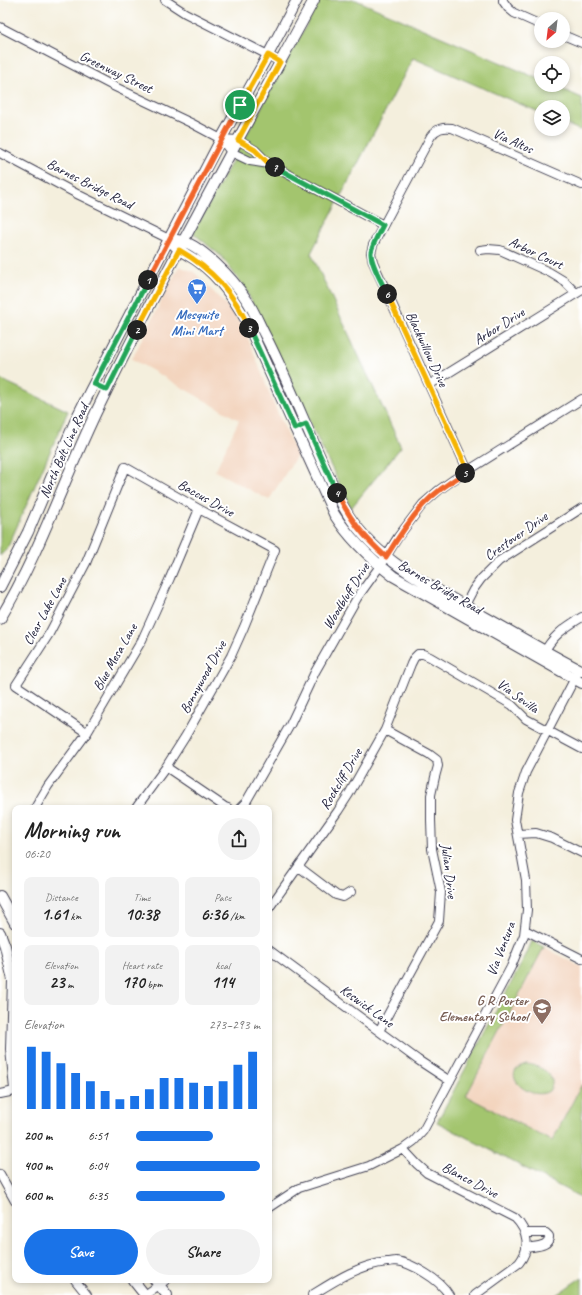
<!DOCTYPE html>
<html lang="en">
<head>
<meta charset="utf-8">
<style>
  :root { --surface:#fff; --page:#f2f2f2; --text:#222; --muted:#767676; --accent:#1a73e8 }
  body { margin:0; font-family:Caveat,sans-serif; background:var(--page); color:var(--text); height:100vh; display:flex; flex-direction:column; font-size:15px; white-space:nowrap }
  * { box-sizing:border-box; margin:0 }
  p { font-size:13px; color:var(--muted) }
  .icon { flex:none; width:22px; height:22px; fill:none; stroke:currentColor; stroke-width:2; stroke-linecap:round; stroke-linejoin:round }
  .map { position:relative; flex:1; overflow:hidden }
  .drawer { position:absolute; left:12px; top:805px; width:260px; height:478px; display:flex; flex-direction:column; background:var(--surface); border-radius:8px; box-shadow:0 2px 6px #0003 }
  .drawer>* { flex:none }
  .needle { width:26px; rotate:208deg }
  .buttons { position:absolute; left:534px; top:12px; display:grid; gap:8px }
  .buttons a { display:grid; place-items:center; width:36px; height:36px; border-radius:50%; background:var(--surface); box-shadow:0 2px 6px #0003; font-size:20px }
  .pin { position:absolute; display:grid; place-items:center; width:34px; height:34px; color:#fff; margin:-17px; border:2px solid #fff; border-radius:50%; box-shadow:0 1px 4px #0007 }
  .km { position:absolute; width:20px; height:20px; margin:-10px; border-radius:50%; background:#222; color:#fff; font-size:11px; line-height:20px; text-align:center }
  .round { display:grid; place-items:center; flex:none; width:42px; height:42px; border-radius:21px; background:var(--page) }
  .overview { display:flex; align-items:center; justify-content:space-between; height:68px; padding:0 12px }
  h1 { font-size:22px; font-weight:800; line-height:30px }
  .stats { display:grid; grid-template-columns:repeat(3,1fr); gap:6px; height:68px; padding:4px 12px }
  .stats div { display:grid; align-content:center; border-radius:8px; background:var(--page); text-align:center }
  .stats b { font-size:17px; font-weight:800 }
  .stats small { font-size:11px; font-weight:400 }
  .stats p { font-size:11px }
  .chart { height:112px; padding:8px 12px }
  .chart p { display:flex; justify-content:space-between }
  .chart svg { width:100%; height:72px; margin-top:4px; stroke:var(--accent); stroke-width:6 }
  .action { display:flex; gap:8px; margin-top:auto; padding:8px 12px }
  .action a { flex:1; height:46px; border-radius:24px; background:var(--accent); color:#fff; font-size:16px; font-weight:800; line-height:46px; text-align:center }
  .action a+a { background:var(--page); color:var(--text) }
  ul { padding:0 12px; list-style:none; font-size:13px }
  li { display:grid; grid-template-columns:64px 48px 1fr; align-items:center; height:30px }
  li i { height:10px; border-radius:5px; background:var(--accent) }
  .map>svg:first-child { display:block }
  .built { fill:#f3d4be }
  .green { fill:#a3c56e; stroke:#627454 }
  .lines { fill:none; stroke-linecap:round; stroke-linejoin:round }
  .minor-casing { stroke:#424153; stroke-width:10 }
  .major-casing { stroke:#424153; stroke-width:12 }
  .minor { stroke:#fff; stroke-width:8 }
  .major { stroke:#fff; stroke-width:10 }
  .split-1-casing { stroke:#fff; stroke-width:8 }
  .split-2-casing { stroke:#fff; stroke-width:8 }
  .split-3-casing { stroke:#fff; stroke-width:8 }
  .split-4-casing { stroke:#fff; stroke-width:8 }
  .split-5-casing { stroke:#fff; stroke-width:8 }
  .split-6-casing { stroke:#fff; stroke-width:8 }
  .split-7-casing { stroke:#fff; stroke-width:8 }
  .split-8-casing { stroke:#fff; stroke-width:8 }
  .split-1 { stroke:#f0652b; stroke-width:5 }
  .split-2 { stroke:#22a559; stroke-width:5 }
  .split-3 { stroke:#f5b400; stroke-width:5 }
  .split-4 { stroke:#22a559; stroke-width:5 }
  .split-5 { stroke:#f0652b; stroke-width:5 }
  .split-6 { stroke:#f5b400; stroke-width:5 }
  .split-7 { stroke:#22a559; stroke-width:5 }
  .split-8 { stroke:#f5b400; stroke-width:5 }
  .labels { text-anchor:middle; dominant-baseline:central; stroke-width:4; stroke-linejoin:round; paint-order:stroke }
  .street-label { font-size:14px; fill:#22223b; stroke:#fff }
  .shop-label { font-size:14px; font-weight:bold; fill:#366cbe; stroke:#fff }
  .education-label { font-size:14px; font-weight:bold; fill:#785e54; stroke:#fff; text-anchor:end }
</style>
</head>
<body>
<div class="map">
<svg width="582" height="1295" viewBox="0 0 582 1295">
  <rect width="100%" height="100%" fill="#fff"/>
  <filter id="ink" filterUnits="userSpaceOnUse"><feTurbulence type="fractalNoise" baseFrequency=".025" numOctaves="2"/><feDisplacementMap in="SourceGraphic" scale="8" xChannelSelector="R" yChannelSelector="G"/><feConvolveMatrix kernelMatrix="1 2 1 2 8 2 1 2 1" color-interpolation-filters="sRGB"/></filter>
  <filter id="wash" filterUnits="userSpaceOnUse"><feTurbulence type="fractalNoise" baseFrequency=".012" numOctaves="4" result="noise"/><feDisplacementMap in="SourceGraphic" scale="16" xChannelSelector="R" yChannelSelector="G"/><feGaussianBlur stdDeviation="0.9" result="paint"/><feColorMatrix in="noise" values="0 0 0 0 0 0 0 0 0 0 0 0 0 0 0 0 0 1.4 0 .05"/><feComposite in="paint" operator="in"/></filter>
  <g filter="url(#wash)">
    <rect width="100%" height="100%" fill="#f4efdd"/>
    <!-- built -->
    <path class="built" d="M179,266l15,6 39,40 13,21 29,74 22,48 -28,45 -54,-29 24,-51 -107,-61z
      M544,947l38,20v117l-30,57 -86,-45z"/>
    <!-- green -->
    <path class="green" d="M320,0h36l185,80v5h11l30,13v33l-19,-8v-16h-22v6l-128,-55 -102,195 90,194 -50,61 -105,-218 -24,-33 -29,-24z
      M0,379l68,32 -61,138 -7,7z
      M532,941l12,6 -78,149 86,45 30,-57v114l-145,-76 89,-167z
      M526,1064c14,1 34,12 23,27 -18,12 -53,-18 -23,-27z
      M582,1277v18h-26z"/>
  </g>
  <g filter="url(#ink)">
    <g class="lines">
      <!-- minor casing -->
      <g class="minor-casing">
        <path id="minor" d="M165,0l20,13 83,42 12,7
          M503,0v1l5,7 6,5 27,12
          M0,27l111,58 80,38 30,16 17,1 17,10 14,14 114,61
          M563,35l19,8
          M221,139l10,13 19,9 19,3
          M0,153l79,42 90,44
          M480,250l8,-1 12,1 49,22 15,9 12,12
          M429,385l153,-95
          M468,471l-95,-209 -2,-9 2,-8 58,-109c6,-8 12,-9 21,-8l130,57
          M462,611l11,-21 8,-11 18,-18 83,-53
          M542,656c10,-20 22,-28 40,-39
          M87,733l-71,-48 33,-51 37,-71 39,-96 74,42 76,41 -31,77 -13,29 -46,81 -19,30 -30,41
          M166,767l59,40 3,1
          M35,808l13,-22 39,-53 55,-93 28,-62 29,-69
          M240,808l6,-6 44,-77 25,-53 42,-74 23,-32 18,-29 25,-33 16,-14 14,-10 129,-81
          M518,834l18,-1 16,5 30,15
          M299,867l37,28 7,2 8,-5
          M269,908l69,-97 11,-17 36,-64 26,-66 3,-6 4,-4h5l7,3 82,48 14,14 56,30
          M525,930l57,29
          M269,950l149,110 32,21
          M379,1031l60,-110 2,-29 -9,-43 -1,-29v-25l4,-18 3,-11 -1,-6 -8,-6 -44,-24
          M0,1094l15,-3
          M403,1149l14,15 10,9 88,45c13,13 16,30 4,45l-44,32
          M0,1174l15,27
          M269,1208l30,-20 70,-22 34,-17 11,-8 9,-10 88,-164 13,-32 3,-25 -1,-30 -11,-60 4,-27 7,-21 51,-98
          M525,1233h21l3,3c1,11 -14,10 -23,12
          M75,1280l12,15
          M145,1295l21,-15
          M312,1295c24,-15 47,-30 75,-33 3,0 7,-1 9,-1 10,1 21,7 29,12 10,6 18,12 24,22"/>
      </g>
      <!-- major casing -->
      <g class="major-casing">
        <path id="major" d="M177,240c22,2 57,40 69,59 8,11 13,25 20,38 28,55 49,114 77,169 30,55 90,81 142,111 32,18 64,37 97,54
          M174,245c8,8 17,11 26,18 20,15 33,35 46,57l88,194c15,24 36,44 59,62l189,107
          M0,587l28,-55 49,-115 13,-26 131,-252 47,-84 29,-55
          M0,619c41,-68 65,-144 100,-215 67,-137 141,-270 214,-404
          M0,896l15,27
          M0,933l5,13 8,34 -2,69 4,40
          M133,1280l12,15
          M155,1280l12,15"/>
      </g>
      <!-- minor -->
      <use href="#minor" class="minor"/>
      <!-- major -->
      <use href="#major" class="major"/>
    </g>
  </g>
  <g class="lines" filter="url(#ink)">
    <!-- split-1 casing -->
    <g class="split-1-casing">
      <path id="split-1" d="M148,280l92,-175"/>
    </g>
    <!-- split-2 casing -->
    <g class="split-2-casing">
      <path id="split-2" d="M137,330l-30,60 -13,-6 54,-104"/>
    </g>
    <!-- split-3 casing -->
    <g class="split-3-casing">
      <path id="split-3" d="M137,330l42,-80c33,19 55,43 70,78"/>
    </g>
    <!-- split-4 casing -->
    <g class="split-4-casing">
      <path id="split-4" d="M249,328l46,101 11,-5 31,69"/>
    </g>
    <!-- split-5 casing -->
    <g class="split-5-casing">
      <path id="split-5" d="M337,493c14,28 26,43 49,64 11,-18 23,-36 37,-52 12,-13 27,-23 42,-32"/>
    </g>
    <!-- split-6 casing -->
    <g class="split-6-casing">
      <path id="split-6" d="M387,294l81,177 -3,2"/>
    </g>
    <!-- split-7 casing -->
    <g class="split-7-casing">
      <path id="split-7" d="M275,167l108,58c-4,8 -10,18 -12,27 -1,11 12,32 16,42"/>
    </g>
    <!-- split-8 casing -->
    <g class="split-8-casing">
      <path id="split-8" d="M240,105l28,-50 12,7 -42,78 17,10 14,14 6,3"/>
    </g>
    <!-- split-1 -->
    <use href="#split-1" class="split-1"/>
    <!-- split-2 -->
    <use href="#split-2" class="split-2"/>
    <!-- split-3 -->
    <use href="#split-3" class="split-3"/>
    <!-- split-4 -->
    <use href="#split-4" class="split-4"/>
    <!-- split-5 -->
    <use href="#split-5" class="split-5"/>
    <!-- split-6 -->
    <use href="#split-6" class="split-6"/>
    <!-- split-7 -->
    <use href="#split-7" class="split-7"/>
    <!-- split-8 -->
    <use href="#split-8" class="split-8"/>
  </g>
  <!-- icons -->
  <defs>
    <g id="supermarket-pin" transform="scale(1)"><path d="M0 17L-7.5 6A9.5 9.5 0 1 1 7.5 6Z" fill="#3f7fe0" stroke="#fff"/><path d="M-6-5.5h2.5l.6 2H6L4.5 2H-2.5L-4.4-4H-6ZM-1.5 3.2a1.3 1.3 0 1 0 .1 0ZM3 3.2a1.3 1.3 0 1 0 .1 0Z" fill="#fff"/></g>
    <g id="school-pin" transform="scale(1)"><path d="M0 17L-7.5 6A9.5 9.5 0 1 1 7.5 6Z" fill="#8d6e63" stroke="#fff"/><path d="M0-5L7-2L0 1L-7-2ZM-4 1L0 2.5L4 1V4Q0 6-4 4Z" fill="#fff"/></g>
  </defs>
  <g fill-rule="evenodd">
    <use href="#supermarket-pin" x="197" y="288"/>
    <use href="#school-pin" x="542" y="1008"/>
  </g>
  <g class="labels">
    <!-- street labels -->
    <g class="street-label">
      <text transform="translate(116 72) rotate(26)">Greenway Street</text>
      <text transform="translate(513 141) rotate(24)">Via Altos</text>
      <text transform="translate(90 184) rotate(27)">Barnes Bridge Road</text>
      <text transform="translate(536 253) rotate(25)">Arbor Court</text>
      <text transform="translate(499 326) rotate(-32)">Arbor Drive</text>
      <text transform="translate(427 349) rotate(65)">Blackwillow Drive</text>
      <text transform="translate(64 451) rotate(-66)">North Belt Line Road</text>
      <text transform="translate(206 498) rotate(29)">Baccus Drive</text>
      <text transform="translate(516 536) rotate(-35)">Crestover Drive</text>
      <text transform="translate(440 587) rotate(30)">Barnes Bridge Road</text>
      <text transform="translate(346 596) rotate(-58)">Woodbluff Drive</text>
      <text transform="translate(45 611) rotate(-61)">Clear Lake Lane</text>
      <text transform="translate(115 657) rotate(-60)">Blue Mesa Lane</text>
      <text transform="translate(203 677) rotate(-61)">Bonnywood Drive</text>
      <text transform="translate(518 696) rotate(36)">Via Sevilla</text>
      <text transform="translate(341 779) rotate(-59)">Rockcliff Drive</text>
      <text transform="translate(449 871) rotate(83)">Julian Drive</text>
      <text transform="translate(501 949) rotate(-69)">Via Ventura</text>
      <text transform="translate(367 1006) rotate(36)">Keswick Lane</text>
      <text transform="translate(470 1180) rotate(28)">Blanco Drive</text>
    </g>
    <!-- shop labels -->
    <g class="shop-label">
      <text x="197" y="314">Mesquite<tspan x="197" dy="16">Mini Mart</tspan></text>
    </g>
    <!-- education labels -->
    <g class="education-label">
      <text x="528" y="1000">G R Porter<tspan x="528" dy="16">Elementary School</tspan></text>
    </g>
  </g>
</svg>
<div class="buttons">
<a><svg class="needle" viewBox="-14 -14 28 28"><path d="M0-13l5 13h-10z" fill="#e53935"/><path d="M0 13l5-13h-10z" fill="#767676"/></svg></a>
<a><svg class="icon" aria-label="locate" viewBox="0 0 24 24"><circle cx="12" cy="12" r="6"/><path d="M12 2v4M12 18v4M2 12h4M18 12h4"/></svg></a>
<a><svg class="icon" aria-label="layers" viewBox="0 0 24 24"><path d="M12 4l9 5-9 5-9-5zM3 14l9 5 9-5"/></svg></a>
</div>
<div class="pin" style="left:240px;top:105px;background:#1e9e55"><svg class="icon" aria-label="arrive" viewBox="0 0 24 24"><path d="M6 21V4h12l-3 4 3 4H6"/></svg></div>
<b class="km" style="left:148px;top:280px">1</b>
<b class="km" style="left:137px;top:330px">2</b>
<b class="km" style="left:249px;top:328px">3</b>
<b class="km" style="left:337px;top:493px">4</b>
<b class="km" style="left:465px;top:473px">5</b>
<b class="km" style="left:387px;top:294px">6</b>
<b class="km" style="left:275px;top:167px">7</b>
<section class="drawer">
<div class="overview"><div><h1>Morning run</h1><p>06:20</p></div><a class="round"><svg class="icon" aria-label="share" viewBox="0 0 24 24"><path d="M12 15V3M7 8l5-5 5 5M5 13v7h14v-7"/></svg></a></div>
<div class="stats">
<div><p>Distance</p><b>1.61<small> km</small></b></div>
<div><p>Time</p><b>10:38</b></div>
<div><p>Pace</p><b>6:36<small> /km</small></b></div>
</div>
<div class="stats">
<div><p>Elevation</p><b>23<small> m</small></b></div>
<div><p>Heart rate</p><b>170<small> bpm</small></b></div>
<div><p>kcal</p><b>114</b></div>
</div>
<div class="chart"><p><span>Elevation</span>273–293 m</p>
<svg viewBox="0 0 160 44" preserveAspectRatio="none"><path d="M5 44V6M15 44V9M25 44V16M35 44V22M45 44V27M55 44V33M65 44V38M75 44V36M85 44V32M95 44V25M105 44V25M115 44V28M125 44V30M135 44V27M145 44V17M155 44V9"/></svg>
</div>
<ul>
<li><b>200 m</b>6:51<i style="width:62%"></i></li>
<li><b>400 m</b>6:04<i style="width:100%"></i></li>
<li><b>600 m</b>6:35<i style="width:72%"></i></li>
</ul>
<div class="action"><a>Save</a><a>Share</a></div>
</section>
</div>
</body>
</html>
